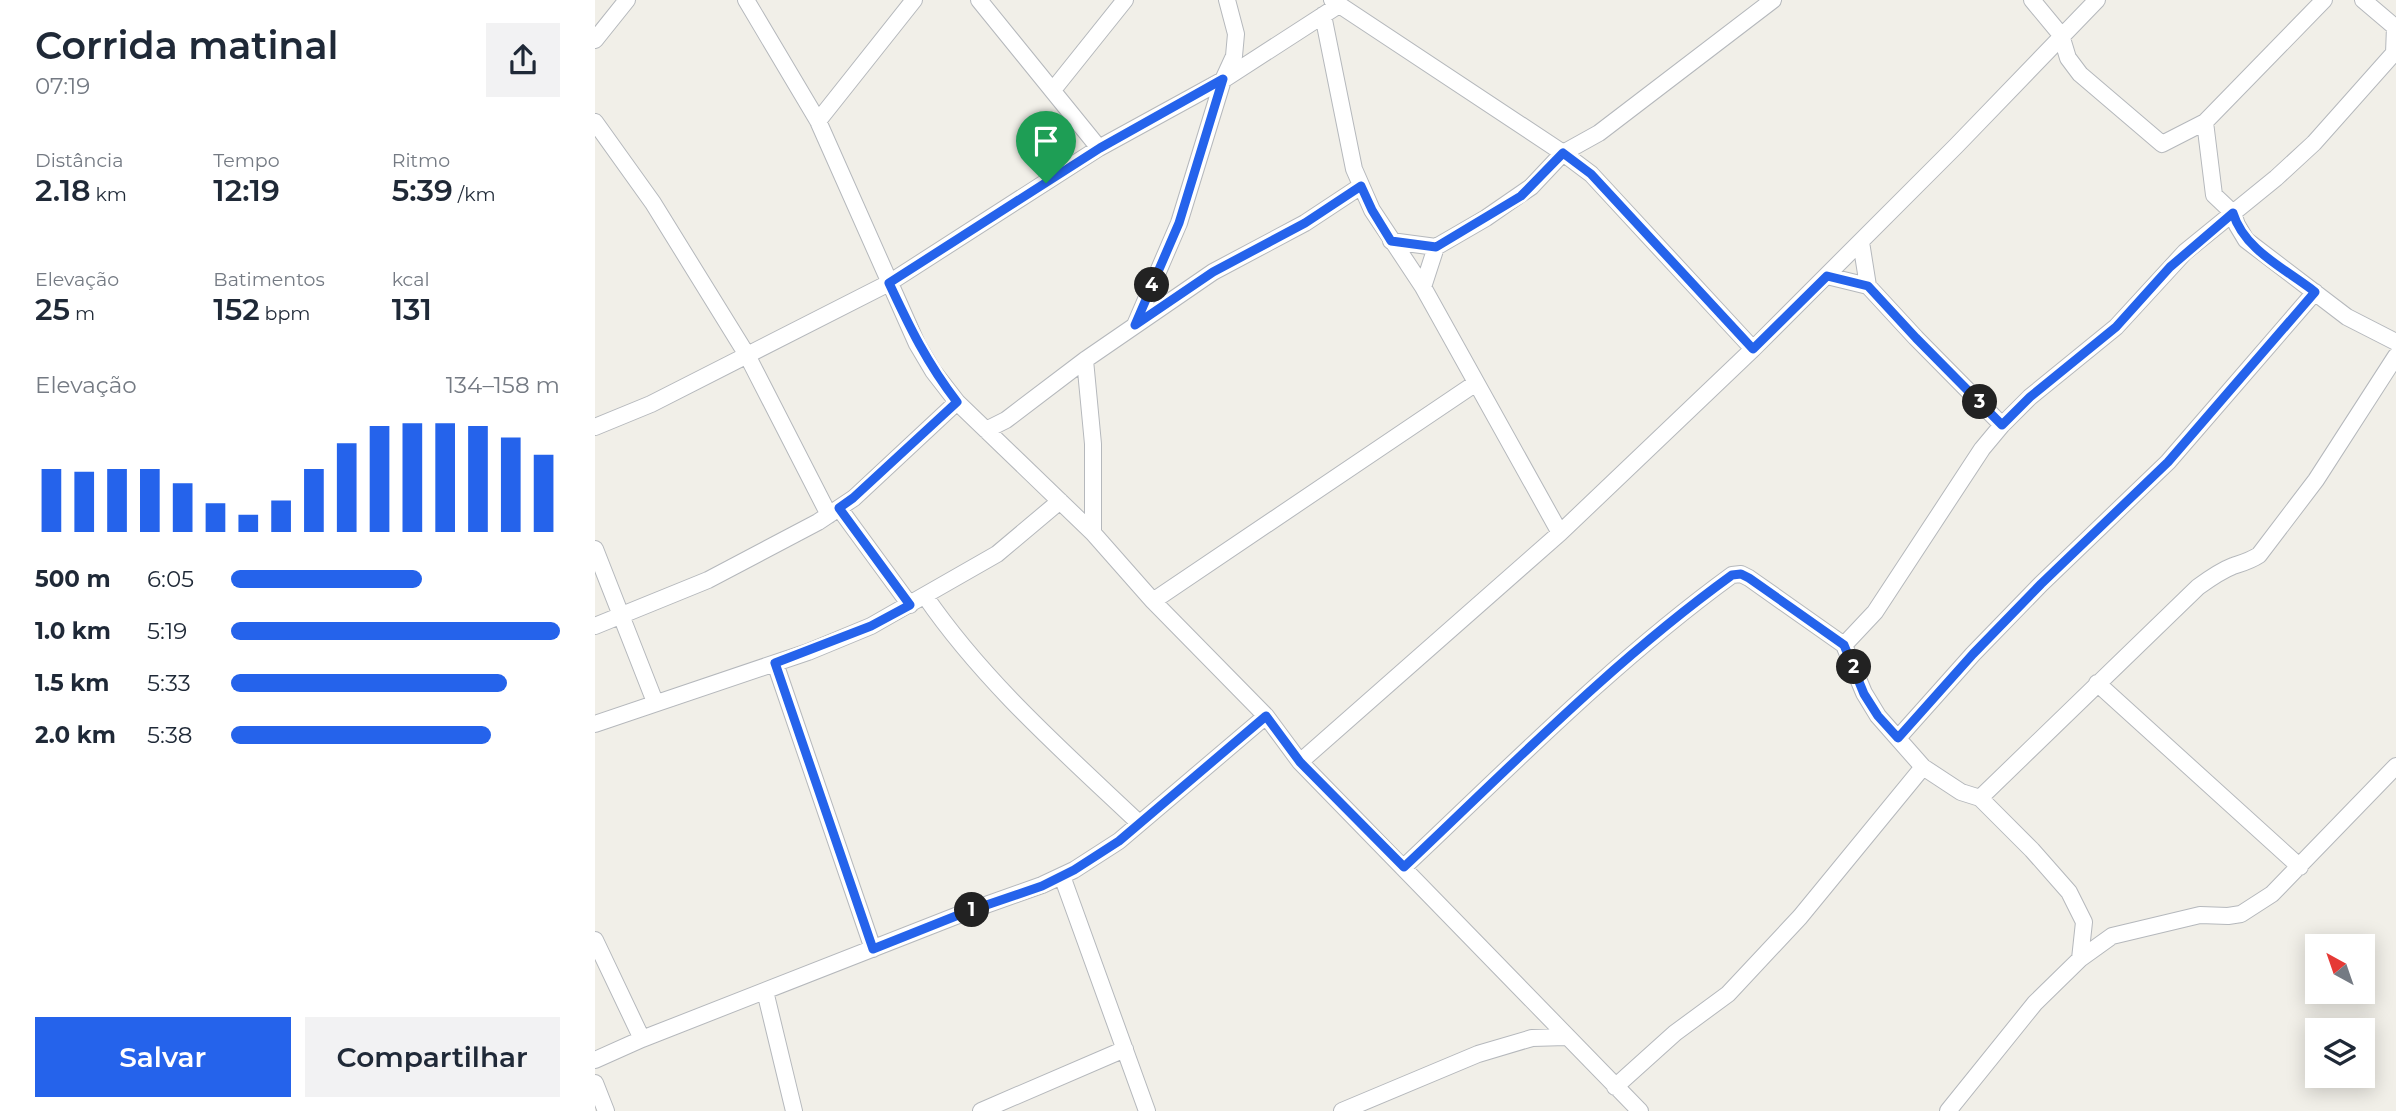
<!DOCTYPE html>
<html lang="pt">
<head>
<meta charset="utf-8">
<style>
  :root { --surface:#fff; --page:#f2f2f3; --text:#1f2937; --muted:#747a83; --accent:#2563eb }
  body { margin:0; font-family:Montserrat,sans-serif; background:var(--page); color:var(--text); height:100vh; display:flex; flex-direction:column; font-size:26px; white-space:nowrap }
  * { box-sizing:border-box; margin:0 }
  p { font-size:23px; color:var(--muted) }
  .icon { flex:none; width:38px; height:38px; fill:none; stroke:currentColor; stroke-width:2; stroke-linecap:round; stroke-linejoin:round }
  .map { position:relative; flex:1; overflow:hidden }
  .side { display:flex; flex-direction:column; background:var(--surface); width:595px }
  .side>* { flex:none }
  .needle { width:46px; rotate:320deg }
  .buttons { position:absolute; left:1710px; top:934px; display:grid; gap:14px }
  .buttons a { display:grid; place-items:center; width:70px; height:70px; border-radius:0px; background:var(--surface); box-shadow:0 4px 18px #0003; font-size:35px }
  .pin { position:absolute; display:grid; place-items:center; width:60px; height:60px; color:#fff; margin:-72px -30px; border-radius:50% 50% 50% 0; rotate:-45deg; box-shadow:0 0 7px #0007 }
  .pin .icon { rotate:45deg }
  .km { position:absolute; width:35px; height:35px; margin:-18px; border-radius:50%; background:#222; color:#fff; font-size:19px; line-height:35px; text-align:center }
  .round { display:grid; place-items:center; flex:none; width:74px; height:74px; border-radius:0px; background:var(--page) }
  .head { display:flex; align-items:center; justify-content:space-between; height:119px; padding:0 35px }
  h1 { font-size:38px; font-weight:600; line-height:52px }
  .figures { display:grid; grid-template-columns:repeat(3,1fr); gap:10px; height:119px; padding:7px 35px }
  .figures div { display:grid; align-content:center }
  .figures b { font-size:30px; font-weight:600 }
  .figures small { font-size:19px; font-weight:400 }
  .figures p { font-size:19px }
  .chart { height:196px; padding:14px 35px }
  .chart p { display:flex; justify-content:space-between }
  .chart svg { width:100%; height:126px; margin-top:7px; stroke:var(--accent); stroke-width:6 }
  .button { display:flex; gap:14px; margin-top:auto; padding:14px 35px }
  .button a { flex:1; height:80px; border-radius:0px; background:var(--accent); color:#fff; font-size:28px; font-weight:600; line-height:80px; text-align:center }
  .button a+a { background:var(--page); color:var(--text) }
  ul { padding:0 35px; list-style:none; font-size:23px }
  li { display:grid; grid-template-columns:112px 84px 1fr; align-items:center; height:52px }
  li i { height:18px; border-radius:9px; background:var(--accent) }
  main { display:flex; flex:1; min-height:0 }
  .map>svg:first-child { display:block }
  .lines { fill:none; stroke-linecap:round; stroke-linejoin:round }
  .street-casing { stroke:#b5b8bc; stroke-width:18 }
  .street { stroke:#fff; stroke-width:16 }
  .route-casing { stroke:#fff; stroke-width:14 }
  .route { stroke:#2563eb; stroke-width:9 }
</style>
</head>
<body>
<main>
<section class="side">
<div class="head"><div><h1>Corrida matinal</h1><p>07:19</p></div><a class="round"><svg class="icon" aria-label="share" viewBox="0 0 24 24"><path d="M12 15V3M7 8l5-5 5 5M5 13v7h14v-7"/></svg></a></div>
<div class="figures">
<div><p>Distância</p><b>2.18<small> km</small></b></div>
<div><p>Tempo</p><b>12:19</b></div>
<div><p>Ritmo</p><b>5:39<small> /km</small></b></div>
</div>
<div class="figures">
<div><p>Elevação</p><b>25<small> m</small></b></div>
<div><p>Batimentos</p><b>152<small> bpm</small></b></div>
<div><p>kcal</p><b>131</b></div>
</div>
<div class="chart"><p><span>Elevação</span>134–158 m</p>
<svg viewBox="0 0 160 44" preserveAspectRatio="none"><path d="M5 44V22M15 44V23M25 44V22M35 44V22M45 44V27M55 44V34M65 44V38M75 44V33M85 44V22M95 44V13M105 44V7M115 44V6M125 44V6M135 44V7M145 44V11M155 44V17"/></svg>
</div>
<ul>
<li><b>500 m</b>6:05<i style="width:58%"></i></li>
<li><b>1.0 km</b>5:19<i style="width:100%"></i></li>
<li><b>1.5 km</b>5:33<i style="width:84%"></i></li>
<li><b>2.0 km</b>5:38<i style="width:79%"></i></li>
</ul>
<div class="button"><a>Salvar</a><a>Compartilhar</a></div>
</section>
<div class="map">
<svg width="1801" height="1111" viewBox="0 0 1801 1111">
  <rect width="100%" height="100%" fill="#f1efe8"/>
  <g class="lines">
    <!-- street casing -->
    <g class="street-casing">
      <path id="street" d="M151,0l72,121 99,223 16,27 24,31 136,131 60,68 113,115 34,46 340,349
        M384,0l120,148
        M737,0l231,153 28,21 162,175
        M1437,0l29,35 7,23 12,16 82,70 43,-22 9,73 19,18 4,12 9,15 101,77 49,25
        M1768,0l33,28
        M728,15l31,154 18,41 51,77 137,246
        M0,40l32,-40
        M458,90l72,-90
        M223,121l96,-121
        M0,122l58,81 94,152 82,160
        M1610,122l119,-122
        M796,241l45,6 50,-29 45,-31 32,-34 36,-20 174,-133
        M1266,242l7,44 48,52 86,87
        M1232,276l41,10
        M828,287l13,-40
        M540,325l44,-102 44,-143 11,-24 2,-22 -9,-34
        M490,360l8,84v89
        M0,427l56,-23 238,-121 210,-135 124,-68 116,-75
        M391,430l20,-10 79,-60 128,-88 92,-49 56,-37
        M244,508l71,97
        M0,549l60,153
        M330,596c59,86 139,156 214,227
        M558,601l323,-218
        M0,626l113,-46 110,-58 36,-24 103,-96
        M1249,645l31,-33 107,-163 20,-24 28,-28 86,-70 69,-75 91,-74 38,-35 80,-90 1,-26
        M180,663l98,286
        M1502,683l203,184
        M0,724l213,-72 63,-26 126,-72 63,-53
        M1303,738l75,-84 68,-70 127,-122 147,-170
        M705,762l260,-229 193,-184 203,-203 141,-146
        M1385,798l218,-211c11,-8 22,-16 35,-21 9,-3 17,-5 26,-11l57,-75 80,-124
        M809,867c106,-100 210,-206 328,-292l9,-1 8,4 95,67 20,48 14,23 45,51
        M467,876l85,235
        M0,940l47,99
        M170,991l29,120
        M0,1060l47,-21 324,-127 76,-27 32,-15 45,-29 147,-125
        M0,1083l11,28
        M1020,1087l60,-54 53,-39 72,-77 123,-150 38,25 19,6 52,52 37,42 15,30 -4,37
        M386,1111l144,-62
        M747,1111l136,-57 54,-16 34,-1
        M1353,1111l87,-108 45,-44 32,-23 88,-21 28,1 13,-2 31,-20 124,-128"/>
    </g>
    <!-- street -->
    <use href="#street" class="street"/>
  </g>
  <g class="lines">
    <!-- route casing -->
    <g class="route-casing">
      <path id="route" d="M628,79l-44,144 -44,102 78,-53 92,-49 56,-37 11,24 19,31 45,6 85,-51 42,-43 28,21 162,175 74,-73 41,10 48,52 86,87 28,-28 86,-70 54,-60 63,-54c11,37 53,56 82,79l-147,170 -127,122 -68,70 -75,84 -20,-22 -14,-22 -20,-49 -95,-67 -8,-4 -9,1c-119,86 -222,192 -328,292l-104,-105 -34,-46 -147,125 -45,29 -32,16 -76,26 -93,37 -98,-286 96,-37 39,-21 -71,-97 14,-10 104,-96c-30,-39 -47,-74 -68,-119l211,-135z"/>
    </g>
    <!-- route -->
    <use href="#route" class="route"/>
  </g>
</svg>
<div class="buttons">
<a><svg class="needle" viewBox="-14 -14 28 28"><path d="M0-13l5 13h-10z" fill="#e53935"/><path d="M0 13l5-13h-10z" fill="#747a83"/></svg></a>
<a><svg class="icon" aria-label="layers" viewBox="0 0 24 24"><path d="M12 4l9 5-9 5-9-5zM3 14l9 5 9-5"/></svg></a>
</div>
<div class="pin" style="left:451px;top:183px;background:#1e9e55"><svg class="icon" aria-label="arrive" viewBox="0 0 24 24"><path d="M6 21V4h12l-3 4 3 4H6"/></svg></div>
<b class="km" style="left:377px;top:910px">1</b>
<b class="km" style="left:1259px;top:667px">2</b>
<b class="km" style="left:1385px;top:402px">3</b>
<b class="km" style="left:557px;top:285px">4</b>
</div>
</main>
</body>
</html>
